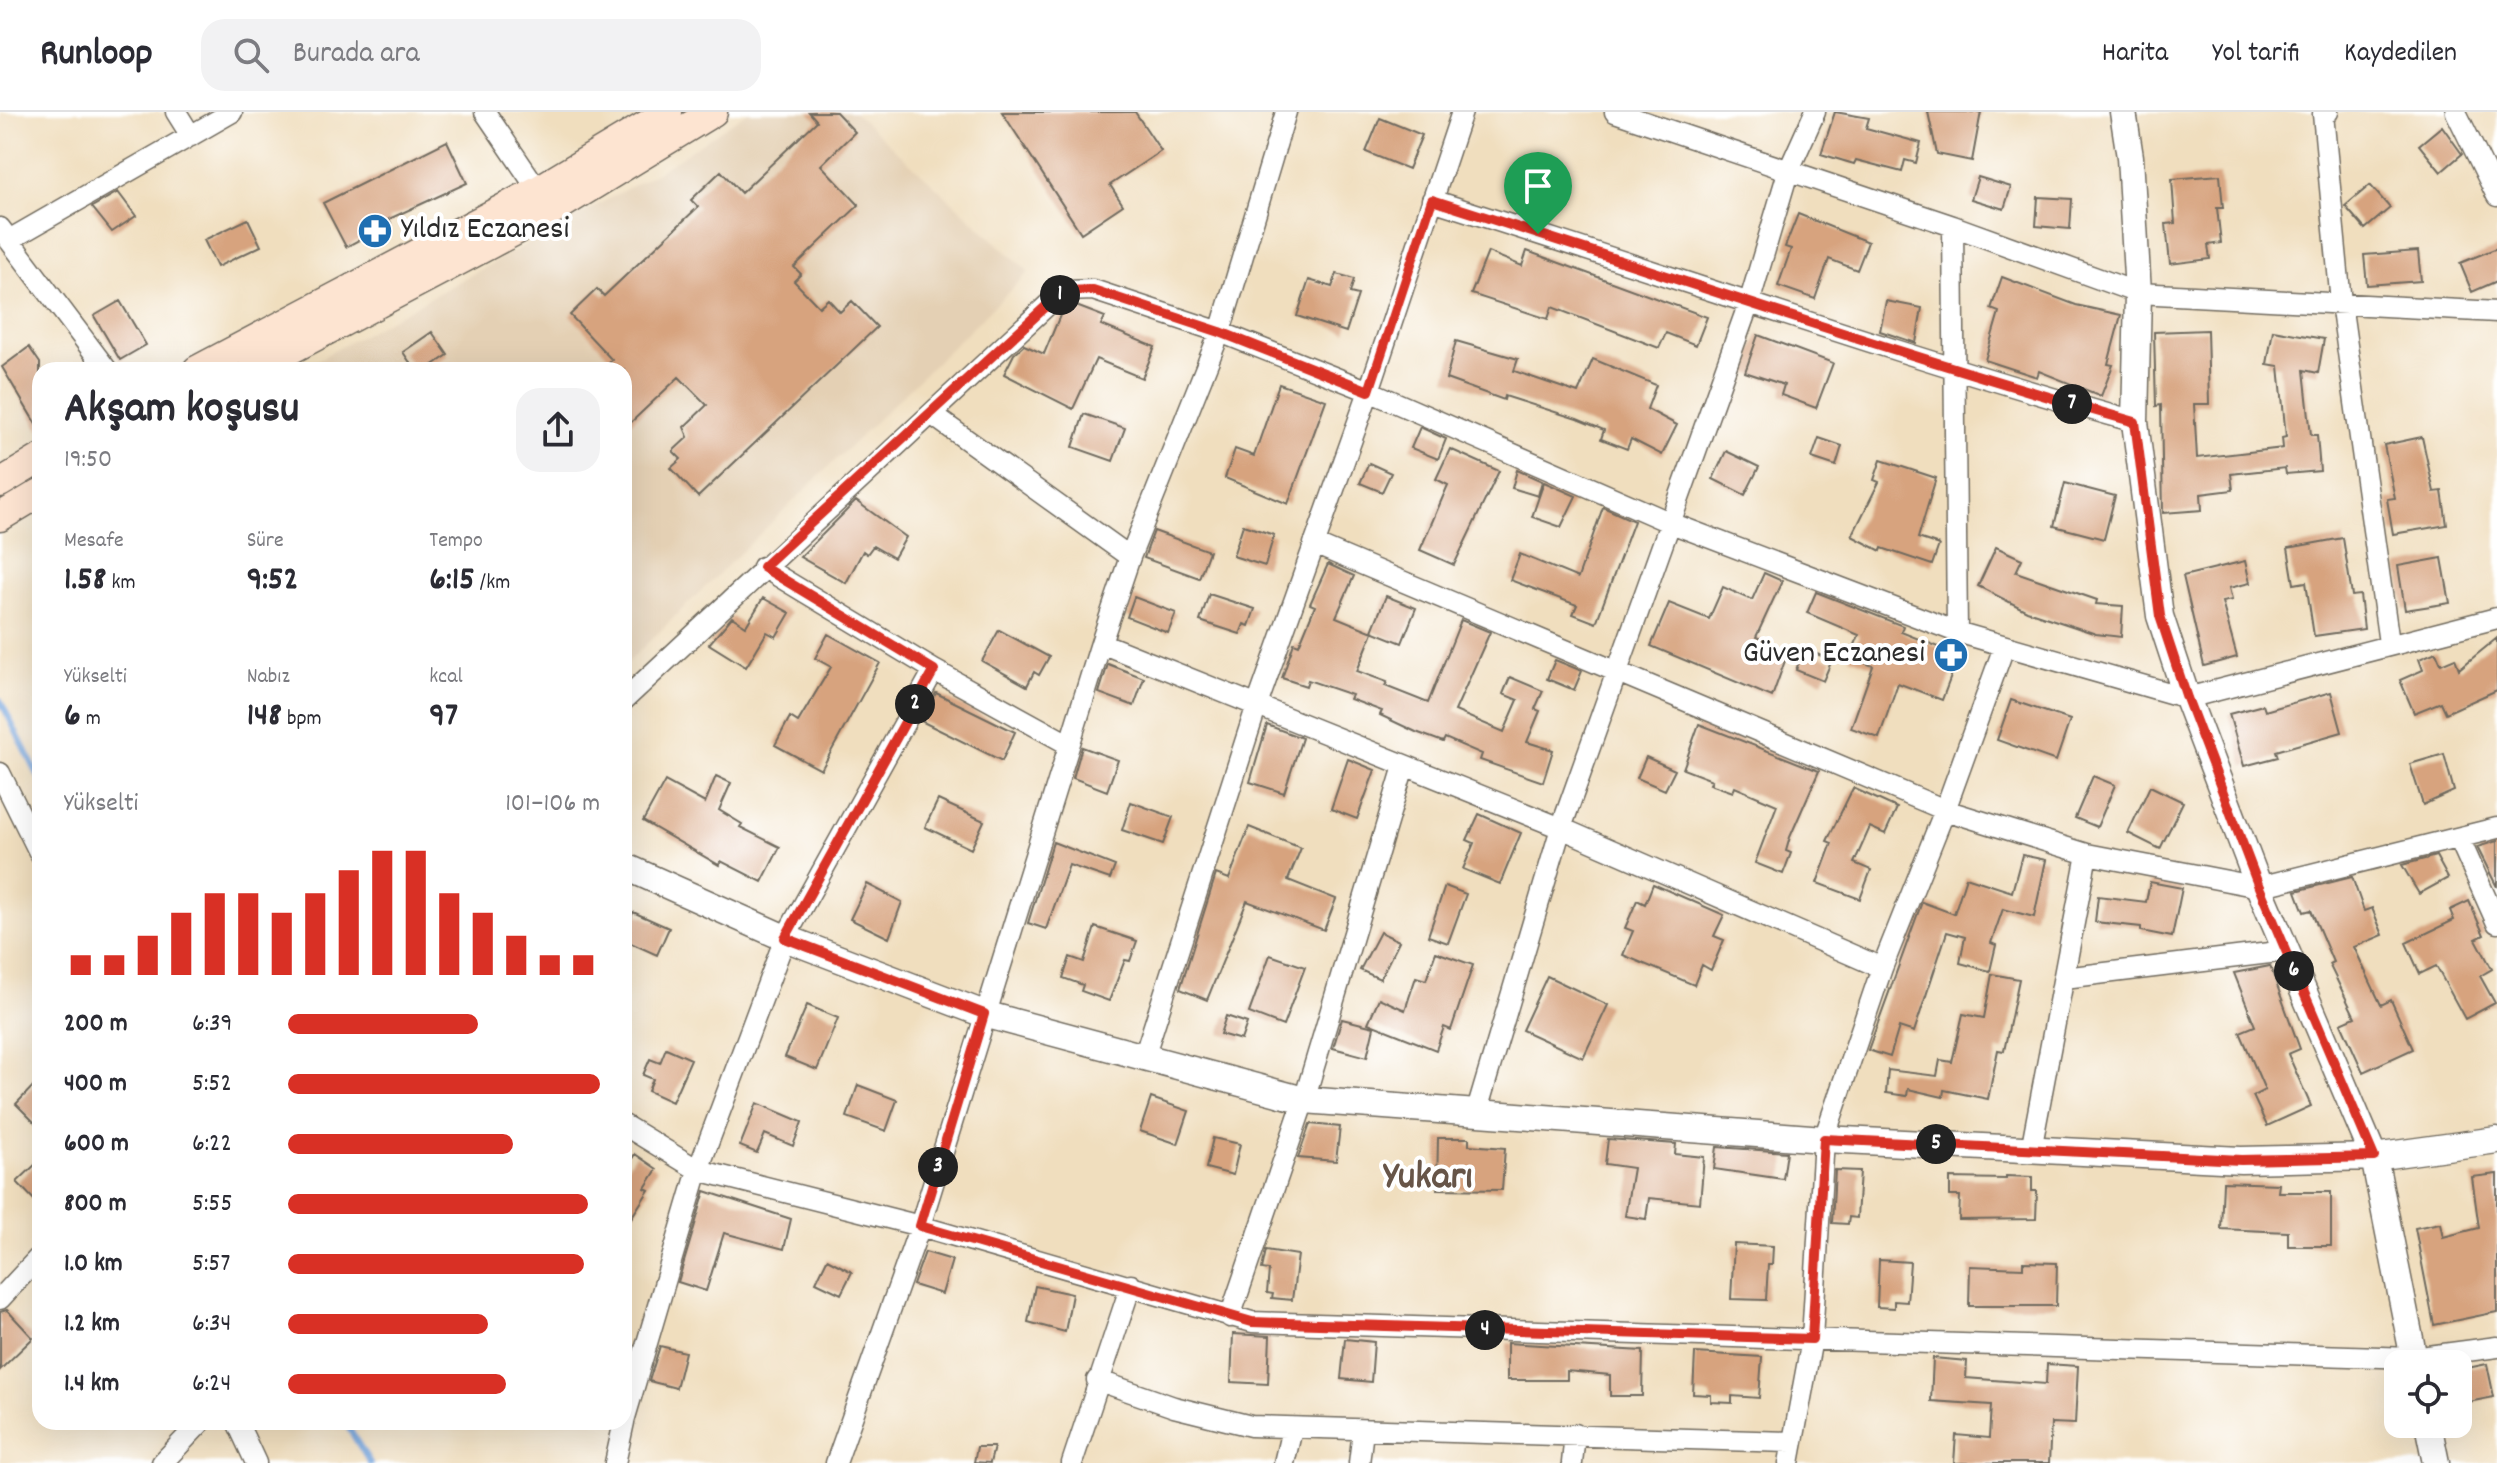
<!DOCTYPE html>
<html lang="tr">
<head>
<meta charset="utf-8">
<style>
  :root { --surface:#fff; --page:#f2f2f3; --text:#2b2b33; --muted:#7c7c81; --line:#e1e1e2; --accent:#d93025 }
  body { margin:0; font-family:Dekko,sans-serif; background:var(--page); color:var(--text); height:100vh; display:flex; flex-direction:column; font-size:30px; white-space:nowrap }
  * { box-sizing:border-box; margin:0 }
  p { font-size:26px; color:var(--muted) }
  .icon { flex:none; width:44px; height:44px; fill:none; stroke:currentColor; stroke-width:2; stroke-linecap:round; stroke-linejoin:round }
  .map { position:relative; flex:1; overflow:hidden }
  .details { position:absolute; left:32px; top:250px; width:600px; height:1068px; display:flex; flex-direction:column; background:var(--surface); border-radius:24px; box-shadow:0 8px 32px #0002 }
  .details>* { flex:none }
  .fabs { position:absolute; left:2384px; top:1238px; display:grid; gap:16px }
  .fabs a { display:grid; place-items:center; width:88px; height:88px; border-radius:16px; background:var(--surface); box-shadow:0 8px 32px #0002; font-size:40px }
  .pin { position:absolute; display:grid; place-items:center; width:68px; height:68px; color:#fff; margin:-82px -34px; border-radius:50% 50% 50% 0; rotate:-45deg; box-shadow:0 0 8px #0007 }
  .pin .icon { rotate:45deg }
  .km { position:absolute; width:40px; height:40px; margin:-20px; border-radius:50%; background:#222; color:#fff; font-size:22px; line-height:40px; text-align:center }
  .round { display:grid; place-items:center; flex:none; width:84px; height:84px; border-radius:24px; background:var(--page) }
  .head { display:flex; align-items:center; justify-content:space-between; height:136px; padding:0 32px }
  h1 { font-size:44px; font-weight:800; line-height:60px }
  .metrics { display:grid; grid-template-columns:repeat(3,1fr); gap:12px; height:136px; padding:8px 32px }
  .metrics div { display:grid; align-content:center }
  .metrics b { font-size:34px; font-weight:800 }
  .metrics small { font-size:22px; font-weight:400 }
  .metrics p { font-size:22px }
  .chart { height:224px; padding:16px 32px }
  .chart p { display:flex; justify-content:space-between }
  .chart svg { width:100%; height:144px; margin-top:8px; stroke:var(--accent); stroke-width:6 }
  ul { padding:0 32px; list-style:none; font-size:26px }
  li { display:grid; grid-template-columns:128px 96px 1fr; align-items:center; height:60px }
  li i { height:20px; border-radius:10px; background:var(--accent) }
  header { display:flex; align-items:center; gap:48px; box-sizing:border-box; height:112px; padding:0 40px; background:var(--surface); border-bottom:2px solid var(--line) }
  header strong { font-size:38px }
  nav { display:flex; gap:44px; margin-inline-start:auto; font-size:28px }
  .search { width:560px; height:72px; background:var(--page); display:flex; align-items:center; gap:20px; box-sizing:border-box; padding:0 28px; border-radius:24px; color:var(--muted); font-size:30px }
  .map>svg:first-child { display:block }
  .built { fill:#e4d0b4 }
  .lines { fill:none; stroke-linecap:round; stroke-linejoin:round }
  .stream { stroke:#71a3dc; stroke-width:6 }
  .building { fill:#d7a37e }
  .minor-casing { stroke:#706a5e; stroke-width:23 }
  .tertiary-casing { stroke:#706a5e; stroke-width:29 }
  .secondary-casing { stroke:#706a5e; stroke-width:31 }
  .minor { stroke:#fff; stroke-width:20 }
  .tertiary { stroke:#fff; stroke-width:26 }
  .secondary { stroke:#fde4d1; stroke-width:28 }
  .route-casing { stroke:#fff; stroke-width:16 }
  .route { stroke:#d93025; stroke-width:10 }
  .labels { text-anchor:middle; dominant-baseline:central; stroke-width:8; stroke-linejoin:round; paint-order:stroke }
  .poi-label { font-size:32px; fill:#2b2b2b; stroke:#fff; text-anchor:start }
  .district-label { font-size:40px; font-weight:bold; fill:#675548; stroke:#fff }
</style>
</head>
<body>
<header>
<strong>Runloop</strong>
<div class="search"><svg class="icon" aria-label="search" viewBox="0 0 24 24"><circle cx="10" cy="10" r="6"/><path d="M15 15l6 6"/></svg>Burada ara</div>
<nav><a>Harita</a><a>Yol tarifi</a><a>Kaydedilen</a></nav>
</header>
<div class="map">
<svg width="2497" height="1351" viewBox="0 0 2497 1351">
  <rect width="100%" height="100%" fill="#fff"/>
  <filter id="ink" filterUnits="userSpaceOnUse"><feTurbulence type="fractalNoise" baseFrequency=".0125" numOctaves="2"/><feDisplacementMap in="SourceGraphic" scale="16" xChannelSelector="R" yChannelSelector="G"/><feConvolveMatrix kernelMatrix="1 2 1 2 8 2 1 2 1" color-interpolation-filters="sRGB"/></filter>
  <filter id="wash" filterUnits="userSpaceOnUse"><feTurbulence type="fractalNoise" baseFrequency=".006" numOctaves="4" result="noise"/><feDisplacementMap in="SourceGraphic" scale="32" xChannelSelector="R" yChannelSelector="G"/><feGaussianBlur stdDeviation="1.8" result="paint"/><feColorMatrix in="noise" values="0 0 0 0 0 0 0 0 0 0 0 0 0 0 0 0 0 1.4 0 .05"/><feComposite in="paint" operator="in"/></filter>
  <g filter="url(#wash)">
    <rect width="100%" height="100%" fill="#f0debe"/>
    <!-- built -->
    <path class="built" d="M748,0h106l175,160 -405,394v-296h-325l362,-200z"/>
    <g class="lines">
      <!-- stream -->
      <path class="stream" d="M0,588l40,79
        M345,1310l25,41"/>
    </g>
    <g id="blocks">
      <!-- building -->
      <path class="building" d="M809,0h27l19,20 -34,33 38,40 -65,62 7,7 -7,7 25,26 9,-8 12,13 12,-11 25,26 -179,170 -27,-29 10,-9 -8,-8 15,-14 -4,-10 23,-22 -28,-28 -55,52v-59h-22l10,-10 -42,-45 27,-26 7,7 94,-89 -7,-7 30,-29 20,22 76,-72z
        M1002,0h133l26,39 -51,34 13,20 -42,28z
        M1835,0l34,6 -3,10 55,15 -5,20 -11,-3 -3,12 -46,-12 -2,4 -33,-10z
        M1928,0h53l-9,49 -35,-7z
        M1380,6l42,17 -14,34 -42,-17z
        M2442,14l20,28 -21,18 -22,-27z
        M447,29l20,42 -78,36 2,4 -45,24 -23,-44z
        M2220,63l3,33h-6l4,35 -13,2 2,14 -40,5 -4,-40 9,-1 -3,-44z
        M1978,65l33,10 -7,22 -33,-10z
        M2370,73l20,23 -25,21 -20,-23z
        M118,80l18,24 -24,16 -20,-25z
        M2038,85l34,2 -2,30 -34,-3z
        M1798,102l70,28 -11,28 -28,-11 -14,40 -37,-13 13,-37 -6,-2z
        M248,107l13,27 -44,21 -13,-27z
        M2497,136v33l-25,11 -12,-29z
        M1527,139l180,66 -11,28 -30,-12 -7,15 -107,-41 -4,12 -77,-25 17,-42 34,14z
        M2418,139l3,30 -54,4 -3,-30z
        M1337,162l17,5 -4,14 8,2 -12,37 -49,-16 12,-36 23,7z
        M2002,165l74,28 45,10 -13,49 5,1 -12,31 -62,-25 -2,6 -52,-17 14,-48 -8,-3z
        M120,189l26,44 -26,15 -26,-44z
        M1886,189l36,7 -6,35 -36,-12z
        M1071,192l34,13 -4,8 54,22 -13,31 -46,-19 -23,50 -69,-35 10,-20 10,-9 20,9 19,-46z
        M2207,218l2,74h-15l3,54 86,-10 -1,-10 4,-1 -7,-71 -12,-2 6,-34 51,9 -6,34 -14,-3 7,65h6l3,36 -34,3 -1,-6 -54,6 2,16 -32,4 1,16 -39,3 -2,-108 -5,1 -2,-74z
        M432,220l16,23 -22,15h-11l-12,-18z
        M1758,223l75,28 -17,45 -35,-13 3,-10 -39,-13z
        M1456,229l62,18 -4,12 64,22 15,-34 63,26 -9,24 30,16 -15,30 -31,-16 -4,10 -26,-10 3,-9 -27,-11 -72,-23 -1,4 -58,-21z
        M29,235l11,16v68l-38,-64z
        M1279,272l47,16 -38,104 -63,-26 10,-29 19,7z
        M1084,302l41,14 -12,33 -40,-14z
        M1420,315l26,12 -8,20 -27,-11z
        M2422,325l12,55 8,-1 5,34 -54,9 -6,-35 8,-1 -11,-53z
        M1819,326l23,8 -6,20 -24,-8z
        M1450,337l49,22 -45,94 -34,-15 28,-65 -12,-6z
        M1726,339l33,16 -14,28 -32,-16z
        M1881,348l55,18 -18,60 21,7 -7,20 -50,-17 -1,3 -29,-15 27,-54 -5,-2z
        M1369,351l22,10 -9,19 -22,-9z
        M1517,358l25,11 -4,15 -26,-8z
        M1544,370l32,14 -15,31 -29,-10z
        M2065,371l50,13 -11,43 -50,-13z
        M856,389l50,36 -12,21 -21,-12 -6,8 -4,-3 -17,32 -46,-26z
        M1603,395l31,14 -38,102 -23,-9 4,-9 -67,-25 10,-26 58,24z
        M1243,413l31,10 -9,31 -32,-10z
        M1154,419l55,20 -10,27 -55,-20z
        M2343,426l9,58 8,-1 4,34 -50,7 -8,-54 -12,2 -6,-36z
        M1996,435l26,12 -6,13 81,28 -1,4 27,2 -2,31 -25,-3 -69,-23 -49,-25z
        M2442,446l8,45 -45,7 -7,-44z
        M2245,449l5,22 -21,5 3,12 -10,2 15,55 -33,9 -21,-90z
        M1328,452l26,12 -18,41 37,15 -16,39 30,11 -2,4 43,17 33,-83 29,12 -35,79 49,21 14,-32 -15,-6 7,-17 33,14 -8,18 5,2 -13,31 26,8 -10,32 -63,-22 2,-6 -37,-16 -2,4 -27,-10 -36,-17 2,-4 -32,-12 2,-4 -44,-15 -2,6 -24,-8 12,-35 5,2 16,-39 -5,-2z
        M1764,461l18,8 -26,56 8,3 -2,6 25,9 -15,42 -121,-51 18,-43 40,16 14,-32 29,13z
        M1816,480l87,34 -2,6 58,23 -17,45 -44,-17 -19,55 -28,-10 22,-62 -23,-9 9,-22 -52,-22z
        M1209,482l46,15 -6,17 -5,-2 -4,10 -40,-13z
        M1386,484l30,12 -14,35 -30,-12z
        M1134,485l42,16 -8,20 -41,-16z
        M763,486l27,15 -14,24 -9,-5 -21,35 -37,-23 23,-27 14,9z
        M999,518l50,27 -10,18 -5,-3 -7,14 -45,-25z
        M828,522l52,29 -59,107 -46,-25 15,-28 8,5 33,-55 -16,-9z
        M2497,526v52l-51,23 -5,-11 -27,11 -14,-33 23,-10 -4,-11 17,-7 5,12 14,-6 4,11z
        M1804,537l28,11 -9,21 -27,-11z
        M1555,548l27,11 -8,19 -27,-11z
        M1108,552l36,14 -10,28 -35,-13z
        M2331,580l11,40 -66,19 2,6 -34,9 -15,-52 34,-9 2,6z
        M936,581l79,39 -13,29 -81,-40z
        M2011,588l59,20 -14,41 -59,-21z
        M1699,612l120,47 -29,66 -4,14 5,2 -8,21 -28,-11 22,-58 -42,-18 -2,5 -23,-8 2,-4 -29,-11z
        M1267,613l35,13 -18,55 -34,-11z
        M1082,635l36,13 -11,31 -34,-13z
        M2444,642l10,37 -31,14 -13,-41z
        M1646,645l29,13 -10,20 -28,-12z
        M1348,647l27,11 -18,49 -26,-10z
        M716,664l15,7 -12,27 23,14 -2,3 40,20 -18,35 -41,-21 -2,4 -76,-44 22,-40 40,22z
        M2093,664l22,9 -18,42 -22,-9z
        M2150,674l33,16 -23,47 -32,-16z
        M1853,676l44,20 -12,26 -15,-7 -16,36 17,7 -11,29 -43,-16 15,-40 -5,-2z
        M938,688l46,21 -13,28 -46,-22z
        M1131,690l42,15 -10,27 -41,-14z
        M1479,702l42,19 -21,51 -37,-15 11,-26 -7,-3z
        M1249,715l52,21 -13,32 48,19 -12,31 -77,-29 -40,99 -27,-11 36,-115 13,5z
        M2497,729v46l-20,-40z
        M1053,730l62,24 -5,13 -41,-14 -23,64 -18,-6z
        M2022,743l24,5 -12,57 -31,-8 -12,34 5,2 -6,26 -30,-8 5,-26 -18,-5 -33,100 -15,-5 -9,30 -22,-7 54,-148 32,12 12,-37 46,15z
        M2436,744l12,22 -29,16 -17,-29z
        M2352,765l12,34 8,-3 11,27 -29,12 27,58 10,-5 22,49 -50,23 -22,-49 14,-6 -26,-53 4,-2 -22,-52 -7,2 -8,-21z
        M2150,770l32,6 -10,49 -31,-6v-4l-46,-5 3,-26 48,6z
        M867,772l35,18 -13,36 -39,-19z
        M1653,772l71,31 -10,21 10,4 -13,30 -9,-5 -8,20 -71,-30 10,-24 -8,-3 12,-28 8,4z
        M1445,774l21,8 -18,49 -20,-7z
        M2469,789l15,34 -8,4 16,30 -12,7 15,27 -30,16 -29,-53 -16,8 -14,-31 48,-23 -4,-10z
        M633,800l36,16 -12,27 -33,-15z
        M1095,815l42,14 -7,20 -5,-1 -16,41 -28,-10 2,-6 -20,-7 7,-21 14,5z
        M1380,820l19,9 -19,38 -20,-9z
        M1436,840l37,13 -22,65 -7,-3 -8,23 -68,-27 11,-25 26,12 11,-33 10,3z
        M1270,843l35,12 -22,59 -34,-13z
        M2270,854l30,83 -12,5 23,52 -44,20 -14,-30 12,-6 -25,-58 15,-6 -21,-53z
        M1992,862l27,5 -15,72 -6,-1 -10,49 -44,-9 -1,7 -35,-8 -1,7 -21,-3 2,-23 49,6 3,-16 12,2 11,-48 21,4z
        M1547,864l61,29 -25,53 -61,-28z
        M807,893l31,13 -21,52 -32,-13z
        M1226,904l21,7 -6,17 -21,-6z
        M1342,907l32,8 -7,30 -34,-9z
        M666,936l25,11 -19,43 -24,-11 5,-12 -10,-4 7,-16 10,4z
        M40,967v49l-24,-24z
        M858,973l39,15 -11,31 -39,-14z
        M1151,986l38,13 -11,33 -38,-13z
        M757,991l45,19 -9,24 -28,-12 -8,19 -17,-7z
        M1310,1012l30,3 -4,34 -38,-3z
        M1213,1026l27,6 -7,31 -27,-7z
        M1438,1026h31v7l36,3 -3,42 -65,-1z
        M1608,1027l68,5 -1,10 29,3 -4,46 -51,-5 -3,21 -21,-3 8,-48 -28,-4z
        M1717,1035l70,5 -4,27 -69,-10z
        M635,1042l22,15 -12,19 4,2 -25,39v-58z
        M40,1048v46l-23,-24z
        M1835,1058l25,1 -3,47 -8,-1 -1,7 -16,-1z
        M2497,1062v138l-63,13 -19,-97 25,-5 3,14 36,-9 -7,-51z
        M2006,1064l26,1v14h5l-1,28 -77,1 1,-24h-10v-18l56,1z
        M2223,1070l56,2 -1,8h53v54h-43v-14l-67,-3z
        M705,1079l86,28 -7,30 -60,-16 -18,58 -28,-9z
        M1734,1132l39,2 -1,19h-4l-2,35 -35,-1z
        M1266,1138l32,5 -6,45 -20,-2 1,-4 -6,-1 2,-23 -7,-1z
        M925,1140l27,8 -10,34 -29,-9z
        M827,1147l25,13 -11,22 -25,-12z
        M1879,1148l31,2 -3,40 -13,-1v7l-17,-1z
        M2023,1150l34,1 -1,43h-87l1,-40 53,2z
        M1035,1174l37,8 -7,38 -37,-10z
        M7,1198l26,28 -33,32v-58z
        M1233,1222l37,2 -2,48 -37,-2z
        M1345,1227l29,3 -3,40 -30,-3z
        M1507,1231l136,8 -1,45h-32v-21l-43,-4v9h-60z
        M660,1234l25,6 -9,36 -27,-7z
        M1695,1241l67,4 -3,41 -27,-2v7l-21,-1v-7l-18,-1z
        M1933,1246l34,3 -1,17 80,6 1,-20 31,2 -3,58 -24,-1 -2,40h-95l2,-28 33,3 2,-33 -60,-4z
        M2487,1252l7,33 -36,7v-34z
        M977,1335h17l-4,16 -16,-1z"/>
    </g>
  </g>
  <g filter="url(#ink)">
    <use href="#blocks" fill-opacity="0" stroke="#706a5e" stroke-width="2"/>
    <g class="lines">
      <!-- minor casing -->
      <g class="minor-casing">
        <path id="minor" d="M176,0l15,24
          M485,0l53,78
          M1615,0l338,114 185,67 359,19
          M2328,0l-5,2 18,189 48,340
          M2456,0l41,84
          M1432,88c234,74 466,155 703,222
          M1953,114l4,406
          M0,116l107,142
          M9,128l223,-128
          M931,302l199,143
          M1314,432l631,266 142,44 172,33 238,-59
          M763,455l171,103 134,74
          M1101,531l460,185 321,140
          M624,588l430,-401 13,-8 26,-1 127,42 149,59 302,132 286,109 230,66 310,-80
          M0,661l40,81
          M2459,726l38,85
          M2064,866l222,-27
          M1144,945l112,-349 113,-317 93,-279
          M1476,1002l85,-286 189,-528 38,-128 27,-60
          M624,1013l74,45 222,56 332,96 1161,36 84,-11
          M2031,1038l56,-296
          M0,1187l40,-43
          M1230,1205l74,-217 100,-334
          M1097,1268l77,27 77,19 540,16
          M624,1309l74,-251 87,-232 149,-268
          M237,1310l19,41
          M162,1351l39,-41
          M615,1351l9,-41
          M836,1351l84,-237 181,-583 29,-86 90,-225 66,-220
          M1072,1351l59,-178
          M1284,1351l8,-34
          M1359,1351l4,-32
          M1572,1351l3,-29
          M1789,1351l23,-124 12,-200 58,-171 63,-158 59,-163"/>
      </g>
      <!-- tertiary casing -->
      <g class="tertiary-casing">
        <path id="tertiary" d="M2123,0l7,45 8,136 -3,129 25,194 27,82 72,189 115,270 41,207
          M624,754l161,72 199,76 320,86 520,39 417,21 133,-3 123,-17
          M2428,1312l8,39"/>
      </g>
      <!-- secondary casing -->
      <g class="secondary-casing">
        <path id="secondary" d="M197,258l341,-180 130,-78
          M252,258l286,-151 175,-107
          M0,371l40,-24
          M0,405l40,-24"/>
      </g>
      <!-- minor -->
      <use href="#minor" class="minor"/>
      <!-- tertiary -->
      <use href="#tertiary" class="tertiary"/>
      <!-- secondary -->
      <use href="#secondary" class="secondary"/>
    </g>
  </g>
  <g class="lines" filter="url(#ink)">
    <!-- route casing -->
    <g class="route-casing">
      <path id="route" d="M1432,88c234,74 466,155 703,222l25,194 27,82 72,189 115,270 -133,3 -417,-21 -12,200 -560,-17 -332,-96 64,-212 -199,-76 149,-268 -171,-103 291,-268 13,-8 26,-1 127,42 149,59z"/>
    </g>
    <!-- route -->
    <use href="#route" class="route"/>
  </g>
  <!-- icons -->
  <defs>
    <g id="pharmacy-disc" transform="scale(1.8)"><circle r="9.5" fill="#1f6fb2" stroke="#fff"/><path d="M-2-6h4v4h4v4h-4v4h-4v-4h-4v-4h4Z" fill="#fff"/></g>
  </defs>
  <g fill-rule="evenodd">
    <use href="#pharmacy-disc" x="375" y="119"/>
    <use href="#pharmacy-disc" x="1951" y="543"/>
  </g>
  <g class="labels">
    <!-- poi labels -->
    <g class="poi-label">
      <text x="401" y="119">Yıldız Eczanesi</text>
      <text x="1925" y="543" text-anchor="end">Güven Eczanesi</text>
    </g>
    <!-- district labels -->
    <g class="district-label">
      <text x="1428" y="1067">Yukarı</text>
    </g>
  </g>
</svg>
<div class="fabs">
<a><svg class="icon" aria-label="locate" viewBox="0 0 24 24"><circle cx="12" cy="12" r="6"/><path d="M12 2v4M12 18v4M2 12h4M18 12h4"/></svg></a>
</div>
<div class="pin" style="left:1538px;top:122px;background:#1e9e55"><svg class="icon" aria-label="arrive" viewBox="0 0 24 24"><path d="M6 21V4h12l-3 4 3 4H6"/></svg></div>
<b class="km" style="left:1060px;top:183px">1</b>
<b class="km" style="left:915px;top:592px">2</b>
<b class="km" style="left:938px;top:1055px">3</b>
<b class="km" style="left:1485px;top:1218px">4</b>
<b class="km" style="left:1936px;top:1032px">5</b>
<b class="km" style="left:2294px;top:859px">6</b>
<b class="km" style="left:2072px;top:292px">7</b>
<section class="details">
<div class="head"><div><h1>Akşam koşusu</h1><p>19:50</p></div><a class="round"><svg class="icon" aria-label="share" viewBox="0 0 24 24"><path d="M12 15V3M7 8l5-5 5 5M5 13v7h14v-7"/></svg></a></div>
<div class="metrics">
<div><p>Mesafe</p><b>1.58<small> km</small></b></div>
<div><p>Süre</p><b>9:52</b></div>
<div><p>Tempo</p><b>6:15<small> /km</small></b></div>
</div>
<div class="metrics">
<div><p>Yükselti</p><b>6<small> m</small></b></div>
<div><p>Nabız</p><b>148<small> bpm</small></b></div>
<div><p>kcal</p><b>97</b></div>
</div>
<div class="chart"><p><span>Yükselti</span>101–106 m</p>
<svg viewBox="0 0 160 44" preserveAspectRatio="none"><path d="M5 44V38M15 44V38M25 44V32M35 44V25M45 44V19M55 44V19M65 44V25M75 44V19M85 44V12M95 44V6M105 44V6M115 44V19M125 44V25M135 44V32M145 44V38M155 44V38"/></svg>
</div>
<ul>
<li><b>200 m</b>6:39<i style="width:61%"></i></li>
<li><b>400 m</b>5:52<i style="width:100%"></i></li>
<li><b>600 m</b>6:22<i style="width:72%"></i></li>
<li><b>800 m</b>5:55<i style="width:96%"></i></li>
<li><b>1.0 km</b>5:57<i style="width:95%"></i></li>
<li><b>1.2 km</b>6:34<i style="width:64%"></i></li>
<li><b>1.4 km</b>6:24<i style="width:70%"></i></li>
</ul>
</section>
</div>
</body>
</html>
